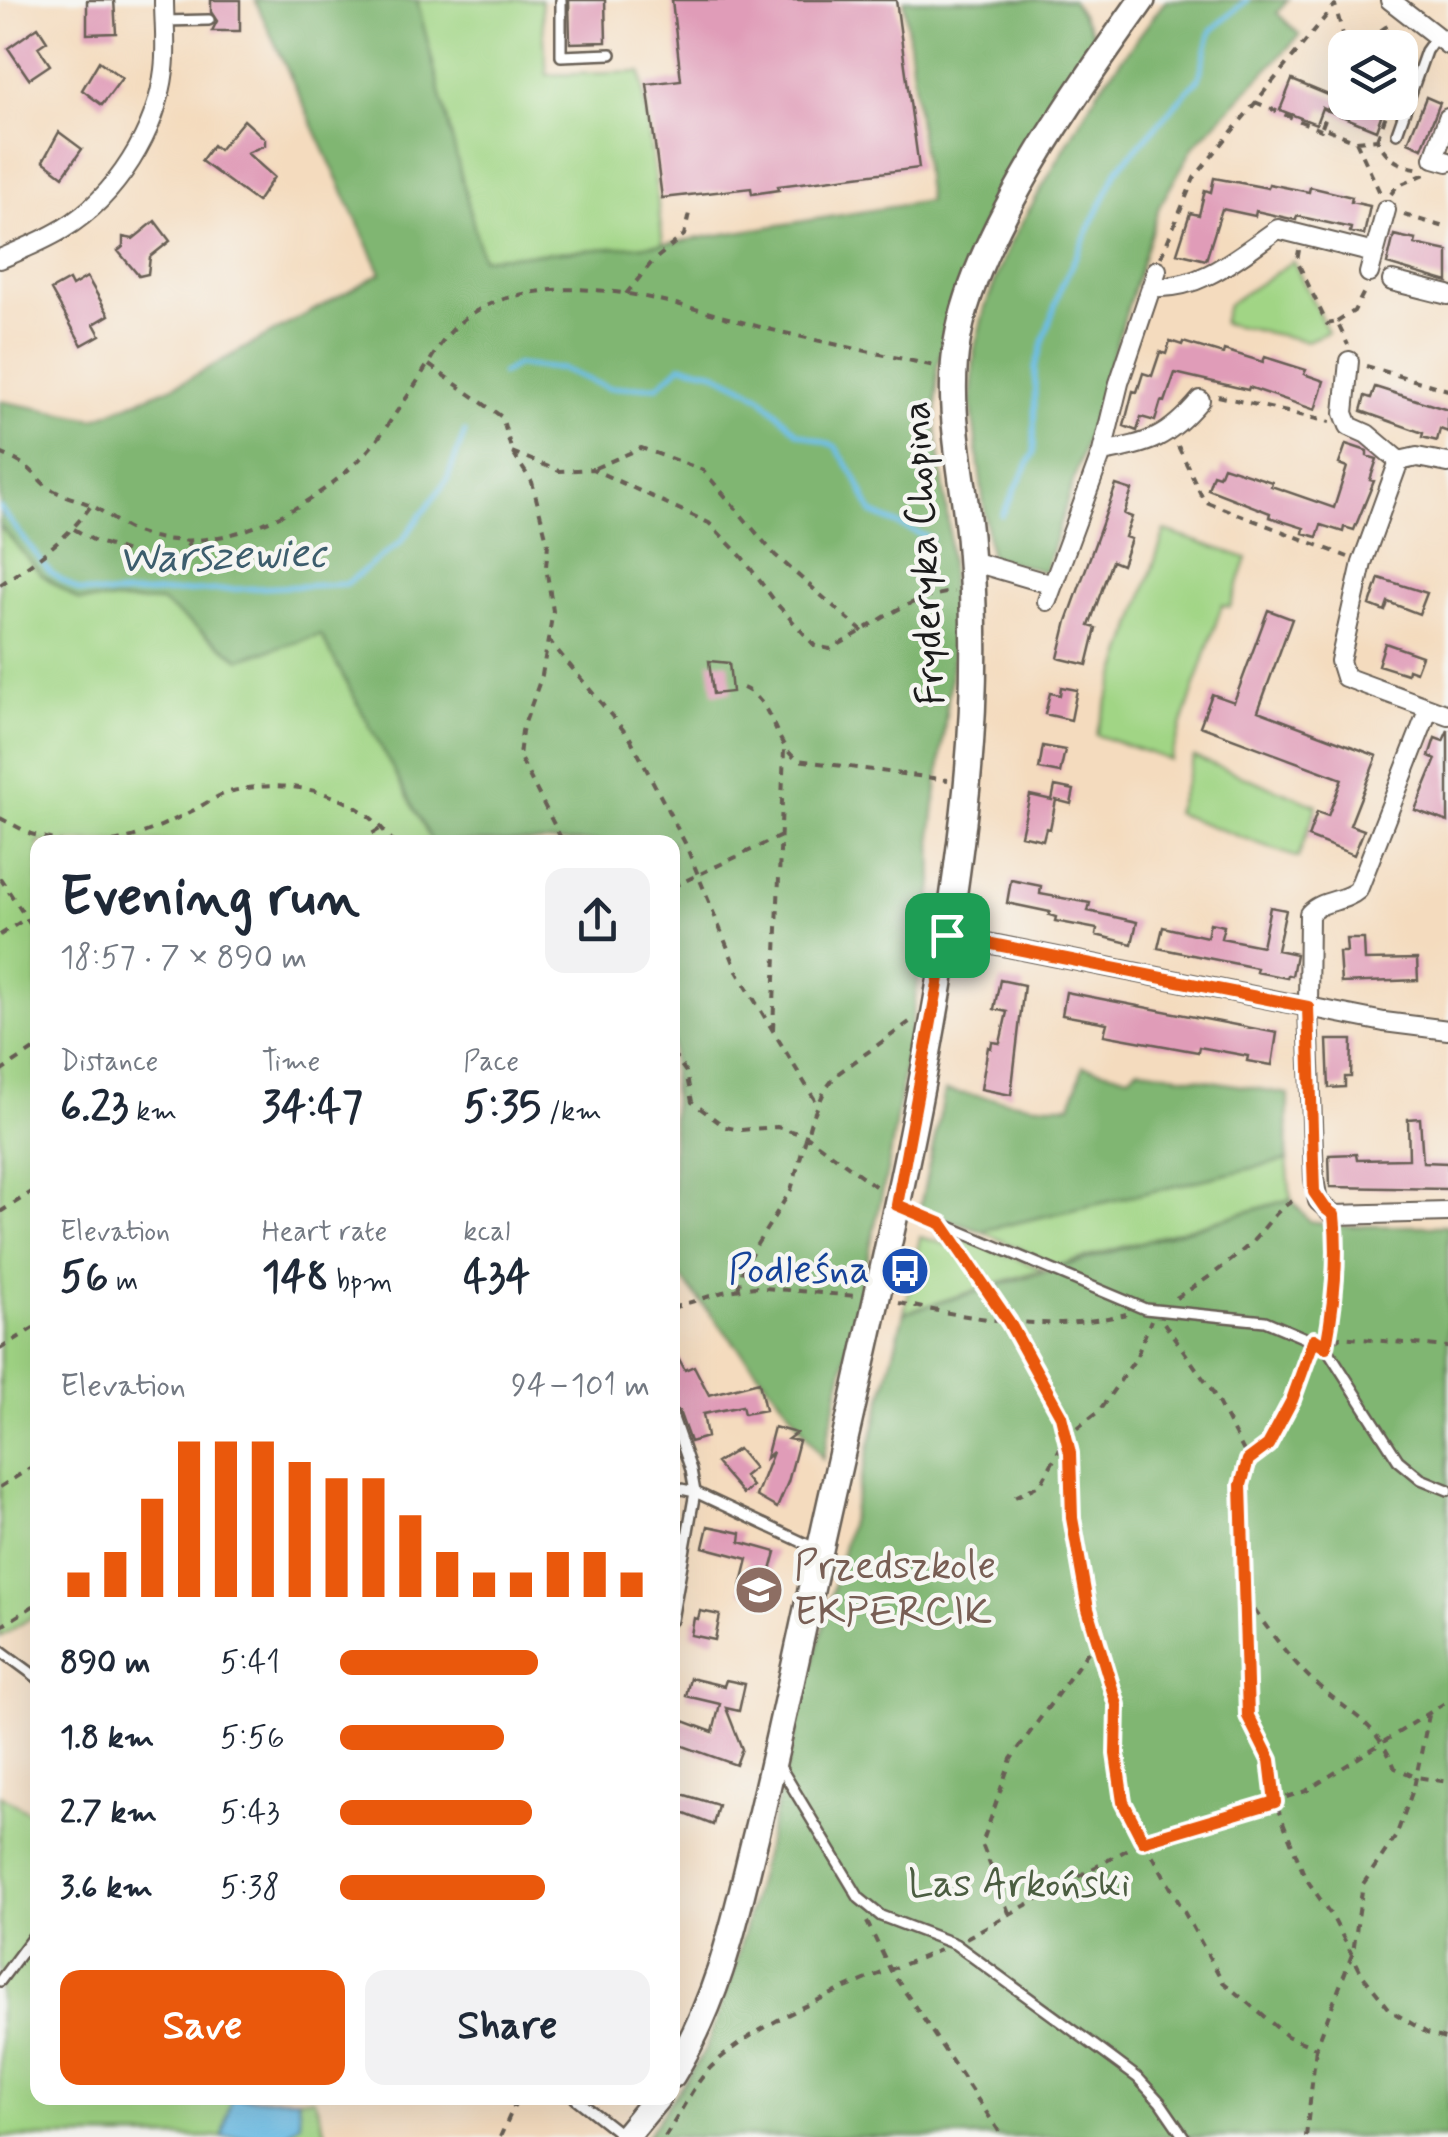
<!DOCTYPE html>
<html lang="en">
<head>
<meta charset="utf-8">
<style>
  :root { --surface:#fff; --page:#f2f2f3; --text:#1f2937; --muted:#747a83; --accent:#ea580c }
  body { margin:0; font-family:Mynerve,sans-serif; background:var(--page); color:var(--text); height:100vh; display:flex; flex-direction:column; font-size:38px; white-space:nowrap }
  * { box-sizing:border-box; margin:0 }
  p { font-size:32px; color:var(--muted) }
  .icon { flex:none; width:55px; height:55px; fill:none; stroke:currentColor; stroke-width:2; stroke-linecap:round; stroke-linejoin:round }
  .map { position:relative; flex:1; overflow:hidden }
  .details { position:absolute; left:30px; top:835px; width:650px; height:1270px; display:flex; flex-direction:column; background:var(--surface); border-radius:20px; box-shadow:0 10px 40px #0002 }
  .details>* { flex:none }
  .buttons { position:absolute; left:1328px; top:30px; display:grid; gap:20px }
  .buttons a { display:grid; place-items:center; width:90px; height:90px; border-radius:20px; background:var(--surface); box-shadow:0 10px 40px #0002; font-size:50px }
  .pin { position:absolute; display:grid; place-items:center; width:85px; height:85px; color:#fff; margin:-42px; border-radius:20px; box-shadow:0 5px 15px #0006 }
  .round { display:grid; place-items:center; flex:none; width:105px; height:105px; border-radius:20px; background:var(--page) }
  .summary { display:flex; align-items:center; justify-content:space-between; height:170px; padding:0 30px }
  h1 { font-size:55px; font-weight:800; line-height:75px }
  .metrics { display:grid; grid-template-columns:repeat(3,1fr); gap:15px; height:170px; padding:10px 30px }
  .metrics div { display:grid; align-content:center }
  .metrics b { font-size:42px; font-weight:800 }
  .metrics small { font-size:28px; font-weight:400 }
  .metrics p { font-size:28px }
  .chart { height:280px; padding:20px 30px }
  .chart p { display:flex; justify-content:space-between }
  .chart svg { width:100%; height:180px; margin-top:10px; stroke:var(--accent); stroke-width:6 }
  .button { display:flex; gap:20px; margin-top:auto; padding:20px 30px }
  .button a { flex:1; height:115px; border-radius:20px; background:var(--accent); color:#fff; font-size:40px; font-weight:800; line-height:115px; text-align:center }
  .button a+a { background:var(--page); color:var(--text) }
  ul { padding:0 30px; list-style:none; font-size:32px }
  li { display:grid; grid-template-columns:160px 120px 1fr; align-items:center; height:75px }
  li i { height:25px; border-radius:12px; background:var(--accent) }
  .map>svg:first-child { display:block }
  .green { fill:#a1d585; stroke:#5e7850; stroke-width:2.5 }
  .forest { fill:#80b672; stroke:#4e6947; stroke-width:2.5 }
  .water { fill:#6cbee7; stroke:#446d82; stroke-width:2.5 }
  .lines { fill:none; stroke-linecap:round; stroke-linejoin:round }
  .stream { stroke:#6cbee7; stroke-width:5 }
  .building { fill:#e09cb8 }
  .lane-casing { stroke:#685f55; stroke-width:14 }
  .street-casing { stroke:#685f55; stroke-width:22 }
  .secondary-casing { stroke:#685f55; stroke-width:30 }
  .path { stroke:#685f55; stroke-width:4; stroke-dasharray:8 8; stroke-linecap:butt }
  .lane { stroke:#fff; stroke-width:9 }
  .street { stroke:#fff; stroke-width:18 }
  .secondary { stroke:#fff; stroke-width:25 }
  .route-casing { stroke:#fff; stroke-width:20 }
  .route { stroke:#ea580c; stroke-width:12 }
  .labels { text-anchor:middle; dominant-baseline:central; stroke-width:9; stroke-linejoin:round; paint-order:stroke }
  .street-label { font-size:40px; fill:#1c1c1c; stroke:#f6f6f2 }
  .transit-label { font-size:40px; fill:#164399; stroke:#f6f6f2; text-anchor:end }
  .education-label { font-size:40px; fill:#785e54; stroke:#f6f6f2; text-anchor:start }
  .park-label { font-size:40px; fill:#4b5d41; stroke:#f6f6f2 }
  .water-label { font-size:42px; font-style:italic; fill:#3c5d6d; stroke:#f6f6f2 }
</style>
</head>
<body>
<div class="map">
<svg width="1448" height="2137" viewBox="0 0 1448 2137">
  <rect width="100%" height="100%" fill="#f6f6f2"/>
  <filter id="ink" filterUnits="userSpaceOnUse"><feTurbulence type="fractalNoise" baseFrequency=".01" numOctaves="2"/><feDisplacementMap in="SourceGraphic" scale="20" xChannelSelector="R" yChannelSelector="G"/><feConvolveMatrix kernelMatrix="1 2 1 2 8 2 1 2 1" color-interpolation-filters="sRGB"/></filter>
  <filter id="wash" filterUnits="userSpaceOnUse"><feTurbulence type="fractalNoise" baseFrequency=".0048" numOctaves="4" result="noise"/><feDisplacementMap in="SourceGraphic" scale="40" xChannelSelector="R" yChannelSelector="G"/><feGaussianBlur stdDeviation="2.25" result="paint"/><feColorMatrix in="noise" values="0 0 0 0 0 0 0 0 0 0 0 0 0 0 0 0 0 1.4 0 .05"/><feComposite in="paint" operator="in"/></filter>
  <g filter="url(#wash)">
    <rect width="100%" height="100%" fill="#f4dbbe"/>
    <!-- green -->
    <path class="green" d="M417,0h124l6,75 94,-3 22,172 -182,14z
      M1293,261l35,71 -21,9 -85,-18 5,-18z
      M0,526l41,48 37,26 83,2 78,57 82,-24 111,207h-394v771l-38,24z
      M1165,531l82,27 -17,49 -8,-2 -52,155 -74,-25z
      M1194,757l123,48 -19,53 -123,-45z
      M1287,1160l4,39 -235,67 -75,-35z
      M920,1237l28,8 20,-5 75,29 -139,44z
      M0,1795l37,22 1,281h276l13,39h-327z"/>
    <!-- forest -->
    <path class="forest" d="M255,0h162l65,258 181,-14 265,-43 -24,-201h168l22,35 -68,104 -48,95 -26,74 -15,60 -1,60 13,101 4,128 -21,173 1,55 -43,273 -67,301 -36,-52 -114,-139 -1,-426h-240l-111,-207 -81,24 -79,-57 -83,-2 -37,-26 -41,-48v-125l94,18 91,-38 196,-108z
      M1166,0h122l-11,13 23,22 -106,111 -35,61 -114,365 -55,-16 -19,-155 4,-54 10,-39 24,-63 88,-153z
      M1083,1066l46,10 9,-8 150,26 -1,66 -306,71 -62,-20 26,-120 91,14h35z
      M1291,1199l18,22 34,5h105v911h-802l59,-86 29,-81 170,-657z"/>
    <!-- water -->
    <path class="water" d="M231,2098h67l2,25 -16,14h-61z"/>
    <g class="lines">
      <!-- stream -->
      <path class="stream" d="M502,374l14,-9 46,4 46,19 50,-2 23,-21 31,6 31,15 19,12 35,34 38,14 21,32 16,35 59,26
        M0,508l50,64 29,19 31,4 236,-11 55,-42 46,-62 18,-48
        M1002,515l32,-62 1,-86 26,-80 57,-118 81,-91 12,-47 36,-31"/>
    </g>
    <g id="blocks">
      <!-- building -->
      <path class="building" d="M87,0h27l2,33 -29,1z
        M211,0h29v31h-28l5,-10 -6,-9z
        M569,0h36l1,42 -36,1z
        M672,0h224l23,168 -141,18 1,4 -27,4 -1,-6 -89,10 -15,-114 34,-4z
        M38,27l9,14 -9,6 12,18 -21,14 -21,-31z
        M99,61l23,17 -20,27 -20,-15z
        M1292,80l53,22h41l-10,28 -54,-22 -6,16 -36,-14z
        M1426,97l14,6 -18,45 -14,-6z
        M244,120l21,19v6l-18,8 27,24 -17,25 -56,-41 12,-16 6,5z
        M59,132l23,17 -19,27 -20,-15z
        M1214,178l54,10 1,-4 40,8 1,-5 42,10 -1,5 19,4 -6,29 -14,-3 1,-4 -54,-12 -1,4 -40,-9 -1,5 -33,-7 -16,51 -29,-7 13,-40 9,2 6,-25 6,2z
        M155,221l15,20 -20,16 -2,17 -9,2 -21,-25 5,-4v-10l10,2z
        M1394,235l22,5 -1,4 33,7v31l-61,-18z
        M87,277l22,38 -15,9 6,11 -18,10 -31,-55 18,-10 3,6z
        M1170,341l12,4 1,-3 40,12 1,-4 39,12 2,-5 41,13 -2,4 20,7 -9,29 -66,-23 -1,3 -73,-17 -10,29 -4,-1 -6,20 -14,-4 -4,14 -13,-5 9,-35 4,1 6,-19 9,3 8,-24 6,2z
        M1375,387l73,23v22l-8,-3 -3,12 -15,-4 1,-4 -62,-22 4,-15 6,2z
        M1346,444l21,7v5l10,3 -7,21 4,1 -20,49 -10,-3 -1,5 -22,-7 -4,12 -14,-4 1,-5 -35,-11 1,-4 -62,-24 5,-15 6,2 4,-10 49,16 -1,4 63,22 13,-41 -8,-3z
        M1116,485l16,5 -8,24 8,3 -7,20 6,2 -9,26 -10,-4 -23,65 7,2 -9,37 -29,-7 9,-37z
        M1379,578l48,15 -8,21 -31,-12 -3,9 -15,-6z
        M1268,610l24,9 -34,92 119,45 -27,69 14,5 -10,25 -46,-18 9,-25 11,4 14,-37 -142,-53 12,-32 22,8z
        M1385,643l37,13 -6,16 -8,-3 -1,5 -29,-9z
        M709,661l20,2 3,29 -19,2z
        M1061,687l16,3 -6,30 -26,-6 5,-21 10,2z
        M1448,730v92l-33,-12 21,-51 -7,-3 6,-18 8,3z
        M1043,746l22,4 -5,23 -21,-4z
        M1055,786l19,4 -3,14 -15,-4 -6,29 -4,-1 -3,12 -22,-5 9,-40 22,5z
        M1011,880l30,6 -1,8 50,9 -2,8 49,11 -5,22 -36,-9 1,-6 -42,-8 1,-4 -7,-2 1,-3 -43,-9z
        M1270,907l16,3 -9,40 19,4 -4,22 -4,-1 -1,3 -31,-6 1,-4 -99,-20 5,-21 44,10 3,-14 14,3 -3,12 41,8z
        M1346,939h18l1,21 52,-1 1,21 -77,3 -2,-31h8z
        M1000,980l24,5 -13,110 -30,-6 7,-42 3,1 1,-6 8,1 7,-31 -13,-3z
        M1066,992l211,41 -5,32 -25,-4 1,-5 -49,-9 -1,5 -94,-17 3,-12 -45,-8z
        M1327,1040h25l-1,37h-6v10l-16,1z
        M1420,1118l3,44 25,1v26l-118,-2 -1,-32 27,-1 1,6 52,-1 -1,-40z
        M672,1346l13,24 9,-4 15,29 50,-13 6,28 -21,4 -2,-8 -39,8 4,23 -17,5 -11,-31 -7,-4z
        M774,1427l22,6 -8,6 11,2 -11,41 -11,26 -21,-12 17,-44 -7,6z
        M738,1449l16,19 -10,8 8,10 -9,8 -27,-31z
        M708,1526l33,7 -1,9 36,10 -13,48 -23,-9 8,-32 -45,-12z
        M700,1611l20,4 -5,25 -24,-5 3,-17 4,1z
        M690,1678l34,8 2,-6 19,4 -6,27 -13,-3 16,41 -6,16 -64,-23 9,-22 32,12 7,-28 -34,-8z
        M672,1791l46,14 -5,20 -41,-16z"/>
    </g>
  </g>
  <g filter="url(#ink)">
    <use href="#blocks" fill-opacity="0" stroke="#685f55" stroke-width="2.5"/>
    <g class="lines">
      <!-- lane casing -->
      <g class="lane-casing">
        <path id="lane" d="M561,0v56l50,-2
          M164,21l45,-1
          M1397,133l29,-82 10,-14
          M900,1206l245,103 120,12 61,26 72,113 23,19 27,11
          M672,1415l19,55 4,22 -23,128
          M672,1487l23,5 122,57
          M0,1650l38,28
          M779,1765l80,133 22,18 74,28 144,105 39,29 22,24 24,35
          M0,1981l38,-51
          M575,2098l47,37"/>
      </g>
      <!-- street casing -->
      <g class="street-casing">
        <path id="street" d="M1390,0l58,45
          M1448,118l-14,40 14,4
          M0,259c21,-9 43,-18 63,-30 53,-32 94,-98 101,-159 3,-23 0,-47 0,-70
          M1369,273l17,-63
          M1392,281l56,14
          M1151,287c50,4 89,-32 127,-58l96,24
          M1349,361l-5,52 5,13 18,8 32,27
          M1102,452l17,-69 38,-113
          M1448,463l-31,-6 -18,4 -37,102 -22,98 5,16 103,38
          M971,561l82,24
          M1047,601l55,-149c48,-9 65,-13 98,-52
          M1429,708l-71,182c-15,13 -36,9 -49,24l-1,93 6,172 4,22 16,14 114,-3
          M947,935l437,87 64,8"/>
      </g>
      <!-- secondary casing -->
      <g class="secondary-casing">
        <path id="secondary" d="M672,2075c44,-70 61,-145 80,-224 22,-88 41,-177 60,-265 58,-265 127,-530 155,-800 8,-83 9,-167 2,-250 -6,-64 -23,-129 -12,-194 18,-109 121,-252 185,-342
          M625,2137l32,-39"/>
      </g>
      <!-- path -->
      <path class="path" d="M1255,102l66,28 1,-3 34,14 21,-2c11,21 21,26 44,30
        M1322,127l23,-62
        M1377,139l9,-24 4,2
        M1356,141l25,54
        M1391,194l6,-8 28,-12
        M1404,215l44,13
        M1299,250l-2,11 30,63 10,-2 11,23
        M1161,257l33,-79 141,-173 8,30 18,9 29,-20
        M626,294l27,-33 31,-26 6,-26
        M1337,322l17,-11 11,-21
        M429,365l73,52 10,35 20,30 16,62 -2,23 7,44 -11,64 -20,56 -3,25 44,86
        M1366,366l82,24
        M1218,396l112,26
        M1178,446l26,55 144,56
        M512,452l47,19 33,-2 117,54 33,34 35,47 38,42 15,3c44,-22 73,-52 124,-57
        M0,453c9,4 19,8 27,14 8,6 13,15 22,21 13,8 28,11 42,17 15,8 29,21 45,27 80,30 183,-25 236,-86 13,-15 23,-33 35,-49 30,-43 38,-77 91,-96 89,-30 180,4 266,27 57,14 114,25 170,38
        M595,468l46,-20 62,22 72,85 88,77
        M74,529l19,11 71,25 16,-7 10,-16
        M0,585c34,-23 66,-45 90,-78
        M548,639l82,99 55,105 53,130 80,132
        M743,688c31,13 29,53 54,72l151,20
        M0,818l31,16 30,8
        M113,842c28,-6 53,-18 79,-31 13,-7 27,-17 41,-20 55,-14 129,2 159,51
        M359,842l24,-15
        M0,878l38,58
        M672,887l109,-51
        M0,935l25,-16
        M773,1030l11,-280
        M672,1053l14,19 6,30 33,25 15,3 37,-3 30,9 72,53
        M0,1072l38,-25
        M0,1212l38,-24
        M956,1244l53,77 52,95 9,37 2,65 16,91 29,96v50l6,47 100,180 64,54 29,12 37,-96 10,-68 33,-48 18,-49 15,-72
        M738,1289l6,-24 47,-75 20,-69 14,-31 11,-15 75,-54
        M1176,1298c28,-17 53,-34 77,-57 16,-17 24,-34 46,-43
        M899,1303c75,16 152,30 227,11
        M672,1308l51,-16 31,-5 101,9
        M1164,1323l48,68 36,68
        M1329,1334l4,-23 3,-82
        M1334,1341l6,-4 108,10
        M0,1349l38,-24
        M1309,1353l-17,47 -23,45 -21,14 -7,26 7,230 21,45 6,42 30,75 28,41 30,58 28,35 36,22 21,7
        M0,1487l38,-24
        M1015,1497l26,-13 25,-47 33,-26 37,-53 15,-38
        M1245,1597c23,32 46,65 76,91 36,31 53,33 74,80l21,9 32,5
        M0,1627l38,-24
        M1009,1913l-27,-69 29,-85 87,-121
        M867,1922l24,49 112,166
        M966,1938l177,-97 163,-50 142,-90
        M0,2135l2,2
        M500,2137l18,-39
        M665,2137c15,-23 28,-52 47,-71 52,-51 159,-88 228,-116
        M1306,2137l10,-89"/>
      <!-- lane -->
      <use href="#lane" class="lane"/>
      <!-- street -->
      <use href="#street" class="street"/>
      <!-- secondary -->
      <use href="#secondary" class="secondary"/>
    </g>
  </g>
  <g class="lines" filter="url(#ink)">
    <!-- route casing -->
    <g class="route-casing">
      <path id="route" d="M947,935l361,72 6,185 11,16 9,7c5,44 0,89 -8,132l-12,-8 -22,61 -24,45 -20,15 -7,25 7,231 22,44 5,42 -132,39 -20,-39 -7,-48 1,-49 -29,-96 -16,-91 -2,-65 -9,-37 -52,-94 -67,-98 -45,-19z"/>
    </g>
    <!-- route -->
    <use href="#route" class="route"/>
  </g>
  <!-- icons -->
  <defs>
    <g id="bus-disc" transform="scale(2.5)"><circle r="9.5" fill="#1a4fb4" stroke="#f6f6f2"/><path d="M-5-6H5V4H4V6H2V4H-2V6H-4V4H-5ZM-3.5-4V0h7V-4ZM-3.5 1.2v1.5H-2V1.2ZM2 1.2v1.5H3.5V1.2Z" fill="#fff"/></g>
    <g id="school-disc" transform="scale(2.5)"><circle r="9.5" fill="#8d6e63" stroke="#f6f6f2"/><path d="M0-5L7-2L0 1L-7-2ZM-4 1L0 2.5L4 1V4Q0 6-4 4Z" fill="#fff"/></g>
  </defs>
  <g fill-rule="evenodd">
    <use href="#bus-disc" x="905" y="1271"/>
    <use href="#school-disc" x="759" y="1590"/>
  </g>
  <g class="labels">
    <!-- street labels -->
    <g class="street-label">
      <text transform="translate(925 553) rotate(-93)">Fryderyka Chopina</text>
    </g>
    <!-- transit labels -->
    <g class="transit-label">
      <text x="870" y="1271">Podleśna</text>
    </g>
    <!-- education labels -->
    <g class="education-label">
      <text x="794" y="1567">Przedszkole<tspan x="794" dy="46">EKPERCIK</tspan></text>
    </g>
    <!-- park labels -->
    <g class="park-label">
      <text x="1019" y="1885">Las Arkoński</text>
    </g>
    <!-- water labels -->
    <g class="water-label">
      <text transform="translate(222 557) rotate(-2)">Warszewiec</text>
    </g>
  </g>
</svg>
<div class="buttons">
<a><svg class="icon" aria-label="layers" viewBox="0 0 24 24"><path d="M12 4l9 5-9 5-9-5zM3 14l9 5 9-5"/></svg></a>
</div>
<div class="pin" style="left:947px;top:935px;background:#1e9e55"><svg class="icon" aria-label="arrive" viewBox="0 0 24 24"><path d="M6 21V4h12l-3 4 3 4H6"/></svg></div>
<section class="details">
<div class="summary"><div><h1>Evening run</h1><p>18:57 · 7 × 890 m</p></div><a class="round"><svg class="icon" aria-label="share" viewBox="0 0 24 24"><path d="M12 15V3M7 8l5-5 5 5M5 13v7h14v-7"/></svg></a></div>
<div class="metrics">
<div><p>Distance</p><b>6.23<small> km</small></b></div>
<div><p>Time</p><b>34:47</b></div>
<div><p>Pace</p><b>5:35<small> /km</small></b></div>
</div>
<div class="metrics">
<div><p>Elevation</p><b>56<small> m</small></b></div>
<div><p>Heart rate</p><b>148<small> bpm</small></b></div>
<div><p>kcal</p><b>434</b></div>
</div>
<div class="chart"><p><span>Elevation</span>94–101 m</p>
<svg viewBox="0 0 160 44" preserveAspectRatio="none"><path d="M5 44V38M15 44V33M25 44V20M35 44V6M45 44V6M55 44V6M65 44V11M75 44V15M85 44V15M95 44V24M105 44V33M115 44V38M125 44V38M135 44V33M145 44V33M155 44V38"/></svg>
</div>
<ul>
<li><b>890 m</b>5:41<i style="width:64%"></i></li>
<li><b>1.8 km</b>5:56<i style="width:53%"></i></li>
<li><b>2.7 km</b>5:43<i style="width:62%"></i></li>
<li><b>3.6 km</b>5:38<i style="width:66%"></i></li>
</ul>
<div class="button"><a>Save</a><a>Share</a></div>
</section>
</div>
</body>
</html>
